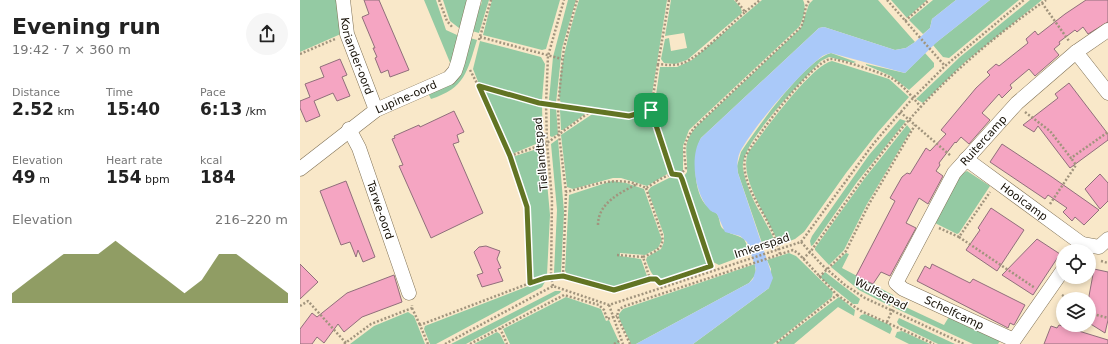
<!DOCTYPE html>
<html lang="en">
<head>
<meta charset="utf-8">
<style>
  :root { --surface:#fff; --page:#f6f6f6; --text:#222; --muted:#767676; --accent:#627423 }
  body { margin:0; font-family:"DejaVu Sans",sans-serif; background:var(--page); color:var(--text); height:100vh; display:flex; flex-direction:column; font-size:15px; white-space:nowrap }
  * { box-sizing:border-box; margin:0 }
  p { font-size:13px; color:var(--muted) }
  .icon { flex:none; width:22px; height:22px; fill:none; stroke:currentColor; stroke-width:2; stroke-linecap:round; stroke-linejoin:round }
  .map { position:relative; flex:1; overflow:hidden }
  .details { display:flex; flex-direction:column; background:var(--surface); width:300px }
  .details>* { flex:none }
  .tools { position:absolute; left:756px; top:244px; display:grid; gap:8px }
  .tools a { display:grid; place-items:center; width:40px; height:40px; border-radius:50%; background:var(--surface); box-shadow:0 2px 6px #0003; font-size:20px }
  .pin { position:absolute; display:grid; place-items:center; width:34px; height:34px; color:#fff; margin:-17px; border-radius:8px; box-shadow:0 2px 6px #0006 }
  .round { display:grid; place-items:center; flex:none; width:42px; height:42px; border-radius:21px; background:var(--page) }
  .overview { display:flex; align-items:center; justify-content:space-between; height:68px; padding:0 12px }
  h1 { font-size:22px; font-weight:700; line-height:30px }
  .metrics { display:grid; grid-template-columns:repeat(3,1fr); gap:6px; height:68px; padding:4px 12px }
  .metrics div { display:grid; align-content:center }
  .metrics b { font-size:17px; font-weight:700 }
  .metrics small { font-size:11px; font-weight:400 }
  .metrics p { font-size:11px }
  .chart { height:112px; padding:8px 12px }
  .chart p { display:flex; justify-content:space-between }
  .chart svg { width:100%; height:72px; margin-top:4px; fill:var(--accent); opacity:.7 }
  main { display:flex; flex:1; min-height:0 }
  .map>svg:first-child { display:block }
  .green { fill:#94caa3 }
  .water { fill:#aac9f9 }
  .building { fill:#f5a5c2; stroke:#906f7b }
  .lines { fill:none; stroke-linecap:round; stroke-linejoin:round }
  .minor-casing { stroke:#827357; stroke-width:15 }
  .path { stroke:#a1947d; stroke-width:2.5; stroke-dasharray:2 2; stroke-linecap:butt }
  .minor { stroke:#fff; stroke-width:14 }
  .route-casing { stroke:#fff; stroke-width:8 }
  .route { stroke:#627423; stroke-width:5 }
  .labels { text-anchor:middle; dominant-baseline:central; stroke-width:3; stroke-linejoin:round; paint-order:stroke }
  .street-label { font-size:11px; fill:#150f05; stroke:#fff }
</style>
</head>
<body>
<main>
<section class="details">
<div class="overview"><div><h1>Evening run</h1><p>19:42 · 7 × 360 m</p></div><a class="round"><svg class="icon" aria-label="share" viewBox="0 0 24 24"><path d="M12 15V3M7 8l5-5 5 5M5 13v7h14v-7"/></svg></a></div>
<div class="metrics">
<div><p>Distance</p><b>2.52<small> km</small></b></div>
<div><p>Time</p><b>15:40</b></div>
<div><p>Pace</p><b>6:13<small> /km</small></b></div>
</div>
<div class="metrics">
<div><p>Elevation</p><b>49<small> m</small></b></div>
<div><p>Heart rate</p><b>154<small> bpm</small></b></div>
<div><p>kcal</p><b>184</b></div>
</div>
<div class="chart"><p><span>Elevation</span>216–220 m</p>
<svg viewBox="0 0 160 44" preserveAspectRatio="none"><path d="M0 44V38L10 30L20 22L30 14L40 14L50 14L60 6L70 14L80 22L90 30L100 38L110 30L120 14L130 14L140 22L150 30L160 38V44z"/></svg>
</div>
</section>
<div class="map">
<svg width="808" height="344" viewBox="0 0 808 344">
  <rect width="100%" height="100%" fill="#f9e8c9"/>
  <!-- green -->
  <path class="green" d="M0,0h39l4,33 -43,19z
    M124,0h12l10,30 11,5 2,4 -8,26z
    M143,0h27l-8,27 -3,1 -9,-7z
    M182,0h7l-10,33 -7,-2 6,-24 3,-2z
    M192,0h68l-14,49 -4,1 -59,-15z
    M268,0h8l-14,48 -6,55 -7,-3 4,-43z
    M279,0h88l-17,107c-6,6 -17,7 -25,7l-64,-11c-8,-16 12,-84 18,-103z
    M371,0h63l7,8 1,5 -55,47 -12,4 -11,-1 -3,-4 4,-20 4,-1 2,13 16,-3 -3,-15 -19,3z
    M462,0h41c4,7 0,20 -4,27l-110,103 -6,16v24l-1,2h-7l-21,-63 6,-42h17l15,-7z
    M513,0h65l37,42 -9,6 -11,2 -71,-23 -5,1 -118,110c-8,15 -8,52 4,66 3,3 9,6 12,10 3,4 2,10 5,14 7,7 15,6 22,11l7,14 -32,12 -6,-3 -29,-86 3,-4c1,-20 -6,-27 9,-45l105,-99 8,-24z
    M591,0h36l-20,18z
    M633,0h23l-24,19 -2,9 -7,6 -14,-14z
    M690,0h29l-70,58 -6,-1 -10,-12z
    M730,0h12l-78,63 -41,40 -7,-4 44,-42z
    M170,38l7,2c-10,32 -12,48 -46,59l-3,-6 21,-8z
    M180,41l61,16 4,7 -3,36 -63,-16 -6,-15z
    M531,53l25,9 -3,1 -24,-6 -8,4c-17,18 -82,83 -78,107 4,27 21,49 32,73l-1,5 -10,3 -26,-76 -1,-7 4,-14c16,-24 64,-92 90,-99z
    M625,53l9,10v4l-25,23 -18,-14 -25,-11v-1l39,9z
    M532,61l57,18 20,18 -31,35 -32,41 -42,59 -9,7 -16,6c-9,-25 -41,-66 -31,-92 14,-19 63,-88 84,-92z
    M184,89l54,15 4,2 1,35 -31,13 -29,-63z
    M256,107l2,27 -6,3 -2,-1v-28z
    M262,108l21,3 2,3 -22,16h-2l-1,-20z
    M294,113c12,1 29,7 41,4 7,-1 11,-6 17,0l17,53v3l-22,13 -26,-8h-8l-40,11 -6,-2 -6,-52z
    M600,119l6,2 -49,61 -44,63 -2,1 -1,-5 2,-5 57,-81z
    M607,125l4,5 -44,74 -23,46 -15,15 -14,-15v-2l50,-70z
    M258,139l6,73 -3,61h-7l3,-63 -6,-66z
    M240,148l4,1 6,66 -3,60 -16,6 -2,-76 -17,-48z
    M667,171l23,15 -31,47 -2,1 -24,-12 27,-47z
    M371,177h5l5,4 27,83 -4,3 -40,13c-12,-1 -14,-10 -18,-20l1,-3 14,-8 3,-7v-7l-16,-44 3,-4z
    M312,181l14,2 18,6 18,51 -4,8 -13,7 -25,-2v3l21,3 6,17 -3,4 -29,8 -47,-13 -3,-4 4,-76z
    M489,253l7,3 37,36 -1,5 -59,47h-80l76,-56 2,-19 -4,-9z
    M546,253l3,1 -7,14 51,27 1,2 -4,9 -31,-16 -28,-23z
    M455,264l1,10 -7,9 -113,61h-5l-12,-26v-4l4,-5z
    M525,272l35,27 -2,5h-5l-31,-25 -1,-3z
    M244,280h2l-4,7 -106,57h-6l-6,-15 1,-3z
    M255,291h6l-1,2 -94,51h-15z
    M266,297l35,12 5,12 3,-1 11,24h-110l-7,-15z
    M539,297l16,13 -1,6 -16,-9 -44,37h-18z
    M597,303l47,22 6,-10 51,24 -3,5h-25l-78,-36z
    M108,312l6,4 11,28h-75l24,-18z
    M565,314l25,11 2,4 -2,5 -31,-16 2,-3z
    M599,318l56,26h-17l-39,-19 -2,-3z
    M602,331l28,13h-21l-14,-7 2,-5z
    M197,332l3,2 5,10h-31z"/>
  <!-- water -->
  <path class="water" d="M656,0h34l-53,42 -32,31 -74,-20c-4,1 -8,2 -11,5 -23,18 -66,68 -80,94 -3,7 -3,14 -2,21l35,105 -4,10 -76,56h-57l113,-61 4,-4 3,-10 -9,-27 -7,-6 -15,-4 -8,-18c-3,-2 -6,-2 -8,-5 -14,-15 -20,-53 -8,-71l118,-110 5,-1 71,23 11,-2 9,-6 15,-14 2,-9z"/>
  <!-- building -->
  <path class="building" d="M64,0h15l30,70 -19,7 -2,-7 -7,3 -6,-15 2,-1 -4,-9h2l-13,-31 7,-3z
    M786,0h22v22l-20,12 -5,-7 -6,5 -2,-2 -16,12 1,2 -6,5 5,6 -24,21 -6,-7 -19,16 2,3 -10,10 -3,-4 -17,19 8,7 -21,24 -8,-7 -5,6 -1,-1 -16,21 1,2 -4,6 7,5 -15,28 -9,-6 -13,25 10,5 -26,48 -9,-4 -8,12 -17,-8 39,-75 -5,-3 12,-21 5,-4 3,1 16,-26 4,3 16,-17 -5,-4 35,-42 14,-13 -3,-3 9,-8 3,2 29,-23 -2,-4 9,-8 3,4 27,-21z
    M40,59l7,16 -5,2 8,19 -13,5 -4,-8 -19,8 6,15 -14,6 -6,-14v-7l10,-4 -5,-13 19,-7 -4,-10z
    M769,83l39,51v6l-38,28 -32,-42 -4,6 -11,-7 35,-27 -3,-4z
    M154,111l10,21 -7,3 2,7 -6,2 30,69 -52,25 -32,-72 4,-1 -11,-26 3,-1 -1,-2 25,-11 1,2z
    M702,144l50,33 47,33 -15,15 -9,-8 -3,4 -9,-9 4,-4 -19,-13 -3,4 -55,-37z
    M800,174l8,9v18l-8,8 -15,-20z
    M46,181l29,76 -12,5 -5,-12 -2,7 -6,-15 -9,3 -21,-54z
    M691,208l33,22 -27,41 -31,-21 14,-20 -2,-2z
    M737,239l23,15 -27,41 -31,-20z
    M186,246l14,5 -3,8 4,9 -3,1 5,12 -21,6 -5,-12 6,-2 -9,-21 5,-5z
    M0,264l18,18 -18,17z
    M632,264l38,19 3,-4 52,26 -11,20 -4,-2 -2,5 -91,-47 8,-15 5,3z
    M794,269l14,3v48l-3,13 -16,-10v-27z
    M94,275l8,27 -40,15 -18,15 -6,-8 -14,19 -7,-6 -5,7h-12v-15l12,-16 5,4 30,-24z
    M759,325l49,15v4h-64l7,-18 6,2z"/>
  <g class="lines">
    <!-- minor casing -->
    <g class="minor-casing">
      <g id="minor">
        <path id="s1" d="M43,0l4,34 29,76"/>
        <path d="M776,52l32,41"/>
        <path id="s2" d="M49,129l10,19 50,145"/>
        <path id="s3" d="M666,159l116,85"/>
        <path id="s4" d="M0,169l76,-59 73,-32 6,-7 3,-9 16,-62"/>
        <path d="M776,251l6,-7 17,3 9,-8"/>
        <path id="s5" d="M763,270l-49,70 -111,-51 -7,-6 58,-110 63,-70 59,-51 32,-22"/>
      </g>
    </g>
    <!-- path -->
    <path class="path" d="M139,0l8,21 6,7
      M369,0l-11,64c9,1 17,2 25,-1 17,-6 47,-38 62,-51l-9,-12
      M587,0l58,66
      M742,3l27,38
      M445,12l15,-12
      M605,21l24,-21
      M180,37l82,22
      M179,40l12,-40
      M0,54l35,-15
      M170,70l9,17 60,16 90,13 22,-6 21,64
      M351,110l7,-46
      M600,112l51,44
      M725,112l25,19 21,27 37,-26
      M210,156l37,-13 44,-32
      M380,175l6,-7c-3,-19 -3,-26 9,-41l105,-99c6,-8 3,-22 10,-28
      M750,204l26,-39 -5,-7
      M298,225c0,-22 22,-32 39,-41
      M639,228l20,9 31,-45
      M659,237l76,51
      M501,242l21,23 23,20 20,13 99,46
      M480,254c-3,-10 -6,-20 -11,-29 -10,-21 -28,-43 -24,-68 9,-18 66,-94 85,-98 7,-1 56,15 63,20 11,7 20,19 28,28
      M317,255l26,2 7,22
      M343,257c11,-5 22,-8 19,-22l-16,-47
      M503,259l8,-8c32,-44 62,-90 98,-131 39,-45 88,-86 137,-120
      M801,261l7,2
      M263,276l3,-84 -7,-57 -1,-29 6,-59 13,-47
      M519,277l27,-26 23,-47 46,-79
      M230,283l15,-5 18,-2 50,15 37,-12h6l4,4 51,-17 -29,-87c-9,-12 -27,4 -36,9 -28,-14 -52,-3 -80,4
      M253,286l-2,-9 1,-78 -5,-56 -1,-39 2,-48 16,-56
      M537,295l24,16 73,33
      M762,295l7,4
      M309,305l14,39
      M0,306l8,-5 38,42
      M112,308l8,17
      M789,313l19,5
      M587,322l10,-23
      M200,328l7,16
      M44,344l27,-20 41,-16v-3
      M128,344l-8,-19 110,-42 -3,-76 -17,-51 -31,-69
      M145,344l108,-58 56,19 192,-63 73,-99 39,-45 32,-32 79,-66
      M170,344l94,-49 35,10 5,5 3,9 10,-3
      M314,344l7,-4
      M330,344l-13,-28 2,-7 6,-3 168,-56 5,3 39,42 -62,49"/>
    <!-- minor -->
    <use href="#minor" class="minor"/>
  </g>
  <g class="lines">
    <!-- route casing -->
    <g class="route-casing">
      <path id="route" d="M179,86l60,17 90,13 22,-6 21,64 8,1 2,4 29,87 -51,17 -4,-4h-6l-36,11 -51,-14 -18,2 -15,5 -3,-76 -17,-51z"/>
    </g>
    <!-- route -->
    <use href="#route" class="route"/>
  </g>
  <g class="labels">
    <!-- street labels -->
    <g class="street-label">
      <text stroke="none"><textPath href="#s1" startOffset="58">Koriander-oord</textPath></text>
      <text stroke="none"><textPath href="#s4" startOffset="129">Lupine-oord</textPath></text>
      <text stroke="none"><textPath href="#s5" startOffset="385">Ruitercamp</textPath></text>
      <text transform="translate(241 154) rotate(-95)">Tiellandtspad</text>
      <text stroke="none"><textPath href="#s3" startOffset="72">Hooicamp</textPath></text>
      <text stroke="none"><textPath href="#s2" startOffset="87">Tarwe-oord</textPath></text>
      <text transform="translate(462 246) rotate(-18)">Imkerspad</text>
      <text transform="translate(581 294) rotate(27)">Wulfsepad</text>
      <text transform="translate(654 313) rotate(25)">Schelfcamp</text>
    </g>
  </g>
</svg>
<div class="tools">
<a><svg class="icon" aria-label="locate" viewBox="0 0 24 24"><circle cx="12" cy="12" r="6"/><path d="M12 2v4M12 18v4M2 12h4M18 12h4"/></svg></a>
<a><svg class="icon" aria-label="layers" viewBox="0 0 24 24"><path d="M12 4l9 5-9 5-9-5zM3 14l9 5 9-5"/></svg></a>
</div>
<div class="pin" style="left:351px;top:110px;background:#1e9e55"><svg class="icon" aria-label="arrive" viewBox="0 0 24 24"><path d="M6 21V4h12l-3 4 3 4H6"/></svg></div>
</div>
</main>
</body>
</html>
